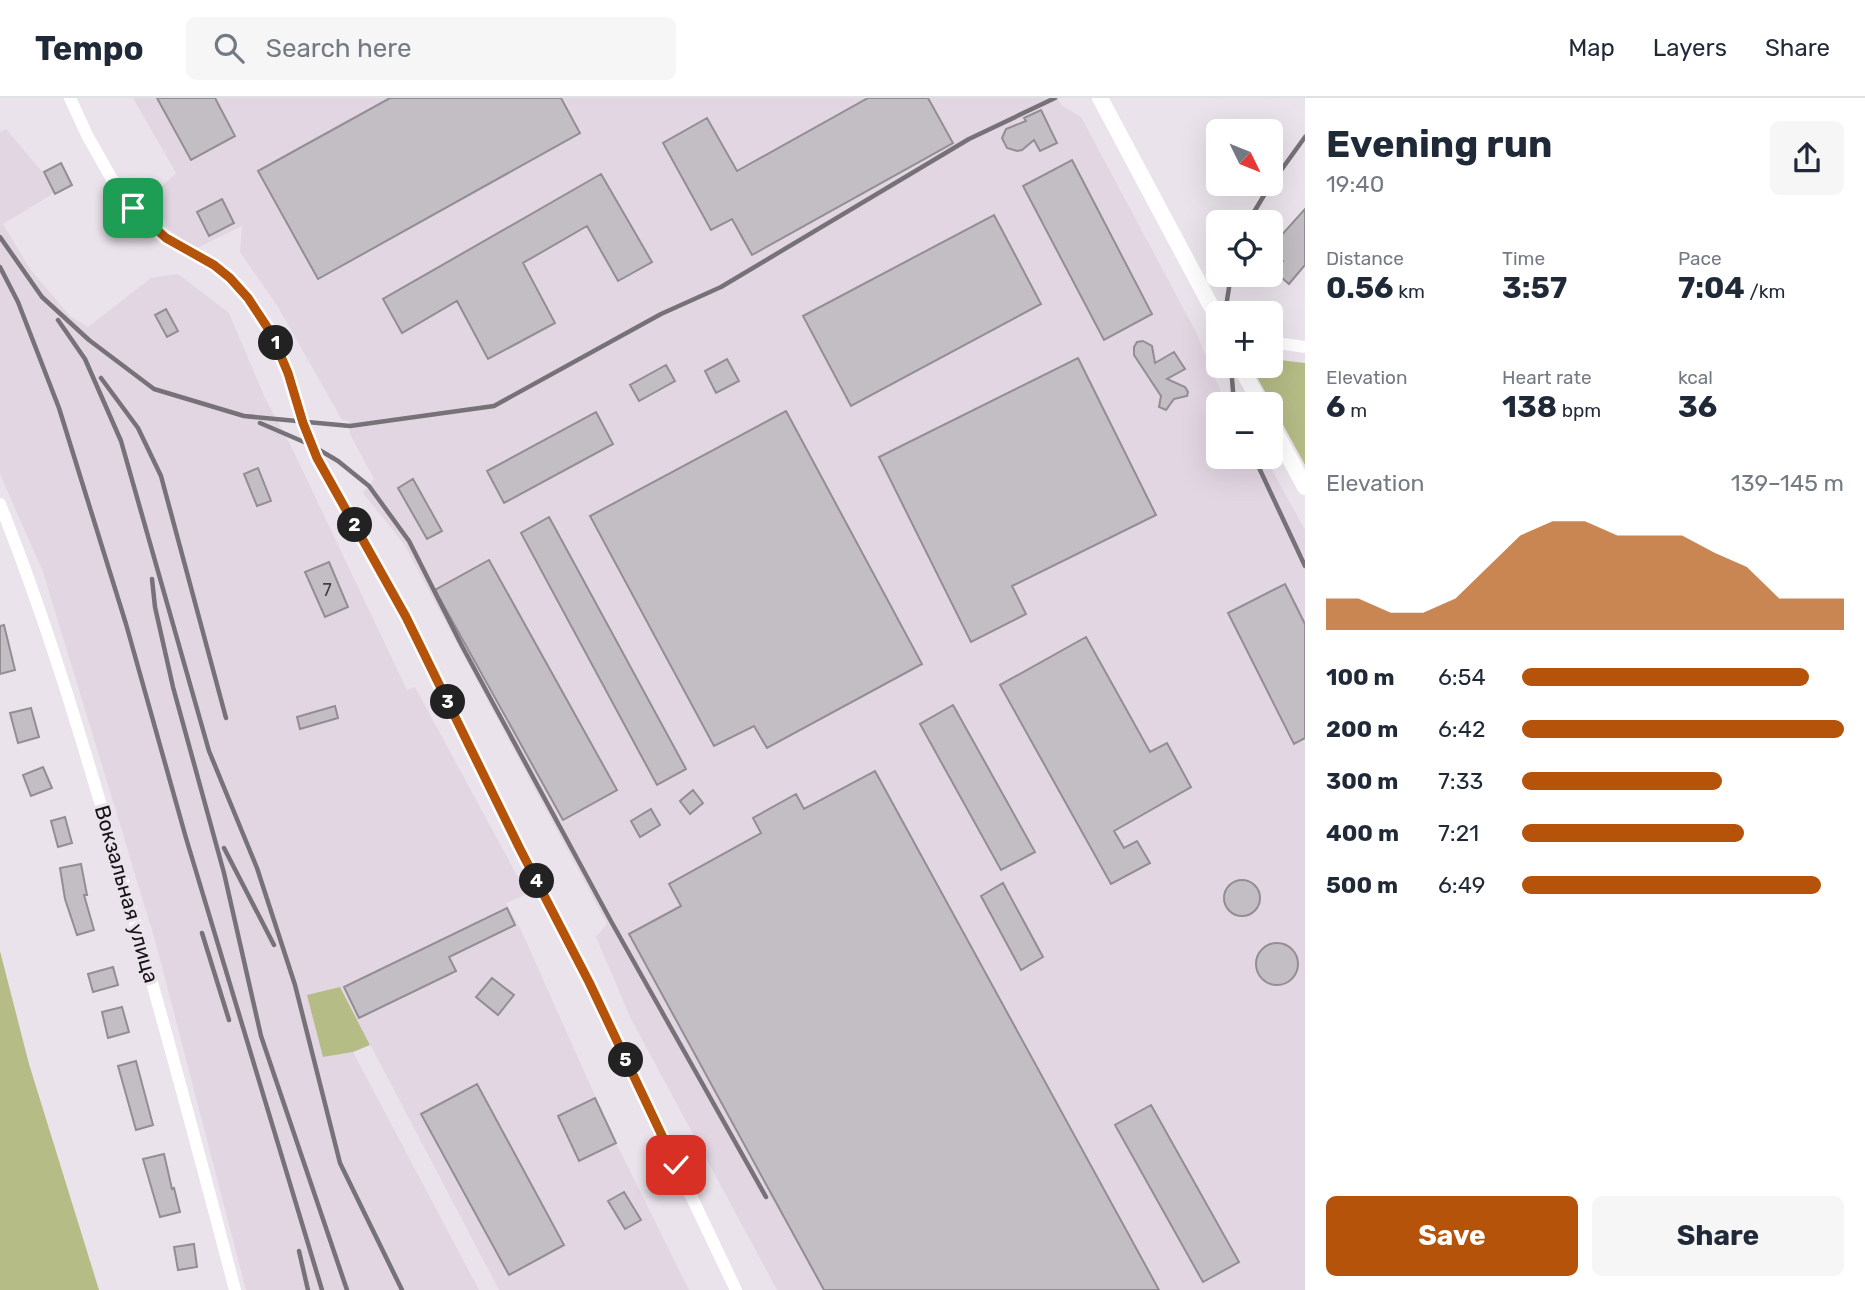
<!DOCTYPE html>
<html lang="en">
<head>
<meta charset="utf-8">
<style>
  :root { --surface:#fff; --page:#f6f6f7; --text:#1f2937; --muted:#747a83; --line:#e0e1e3; --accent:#b45309 }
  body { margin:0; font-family:Rubik,sans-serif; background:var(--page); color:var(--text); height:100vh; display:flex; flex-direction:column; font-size:26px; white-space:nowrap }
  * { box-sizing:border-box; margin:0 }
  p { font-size:23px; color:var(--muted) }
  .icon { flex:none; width:38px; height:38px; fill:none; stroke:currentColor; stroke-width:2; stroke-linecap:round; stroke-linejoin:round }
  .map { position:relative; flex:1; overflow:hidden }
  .panel { display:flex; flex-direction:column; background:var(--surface); width:560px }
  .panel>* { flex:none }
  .needle { width:46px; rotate:133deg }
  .fabs { position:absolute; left:1206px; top:21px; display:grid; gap:14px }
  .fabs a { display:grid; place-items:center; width:77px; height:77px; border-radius:10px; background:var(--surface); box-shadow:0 7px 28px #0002; font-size:35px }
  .pin { position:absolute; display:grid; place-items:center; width:60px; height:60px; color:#fff; margin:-30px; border-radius:14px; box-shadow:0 4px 10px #0006 }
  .km { position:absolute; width:35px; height:35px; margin:-18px; border-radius:50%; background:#222; color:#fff; font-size:19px; line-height:35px; text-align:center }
  .round { display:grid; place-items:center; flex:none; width:74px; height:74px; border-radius:10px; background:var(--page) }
  .overview { display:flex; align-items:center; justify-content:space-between; height:119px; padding:0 21px }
  h1 { font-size:38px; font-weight:700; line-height:52px }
  .metrics { display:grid; grid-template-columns:repeat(3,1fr); gap:10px; height:119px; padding:7px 21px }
  .metrics div { display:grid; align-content:center }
  .metrics b { font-size:30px; font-weight:700 }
  .metrics small { font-size:19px; font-weight:400 }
  .metrics p { font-size:19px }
  .chart { height:196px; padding:14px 21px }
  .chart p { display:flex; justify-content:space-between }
  .chart svg { width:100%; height:126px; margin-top:7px; fill:var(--accent); opacity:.7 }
  .primary-button { display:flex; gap:14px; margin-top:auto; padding:14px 21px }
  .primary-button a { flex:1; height:80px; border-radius:10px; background:var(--accent); color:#fff; font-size:28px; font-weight:700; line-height:80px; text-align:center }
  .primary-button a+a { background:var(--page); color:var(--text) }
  ul { padding:0 21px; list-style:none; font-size:23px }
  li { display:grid; grid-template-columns:112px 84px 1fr; align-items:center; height:52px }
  li i { height:18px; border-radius:9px; background:var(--accent) }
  header { display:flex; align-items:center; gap:42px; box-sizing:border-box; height:98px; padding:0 35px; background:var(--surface); border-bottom:2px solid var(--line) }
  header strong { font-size:33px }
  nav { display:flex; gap:38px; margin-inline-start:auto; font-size:24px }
  .search { width:490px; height:63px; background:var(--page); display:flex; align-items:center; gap:18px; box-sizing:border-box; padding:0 24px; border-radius:10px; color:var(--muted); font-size:26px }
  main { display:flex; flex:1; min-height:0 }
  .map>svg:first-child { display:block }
  .built { fill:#e2d6e3 }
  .green { fill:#b6bc86 }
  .building { fill:#c3bdc4; stroke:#938d94; stroke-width:2 }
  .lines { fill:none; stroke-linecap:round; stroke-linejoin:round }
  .minor { stroke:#fff; stroke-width:12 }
  .tertiary { stroke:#fff; stroke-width:16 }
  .rail { stroke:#777277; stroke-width:4.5 }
  .route-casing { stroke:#fff; stroke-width:14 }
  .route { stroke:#b45309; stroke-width:9 }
  .labels { text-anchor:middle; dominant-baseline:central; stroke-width:7; stroke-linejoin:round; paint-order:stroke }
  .number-label { font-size:18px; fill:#423e42 }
  .street-label { font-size:21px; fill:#171417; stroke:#eae3eb }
</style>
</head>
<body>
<header>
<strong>Tempo</strong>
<div class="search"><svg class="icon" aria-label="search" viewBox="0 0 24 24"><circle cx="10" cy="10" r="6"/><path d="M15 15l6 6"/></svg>Search here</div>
<nav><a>Map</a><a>Layers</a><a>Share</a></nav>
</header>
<main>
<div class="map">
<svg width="1305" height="1192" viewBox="0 0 1305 1192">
  <rect width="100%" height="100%" fill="#eae3eb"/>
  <!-- built -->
  <path class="built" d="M133,0h925l3,7 20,12 114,213 31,74h-8v53h47l40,73v760h-528l-146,-271 -35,-82 11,-13 -203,-380 -41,-51 11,-14 -24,-45 -1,-13 -7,-1 -64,-113 -38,-55 2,-26 -47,23 -26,-20 -18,-33 25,-23z
    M6,31l37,44 11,20 -51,31 27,45 40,47 18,11 63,-49 27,-4 51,39 36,85 25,46 117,246 8,-3 112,207 -21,9 15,27 95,213 73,147h-190l-159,-303 -17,70 30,-5 126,238h-233l-90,-346 -40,-133 -73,-239 -43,-98v-342z"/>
  <!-- green -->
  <path class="green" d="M1271,261l34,4v102l-54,-99h19z
    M0,853l29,113 70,226h-99z
    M340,889l30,58 -17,7 -30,5 -16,-62z"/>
  <!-- building -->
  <path class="building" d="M157,0h58l20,38 -44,24z
    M390,0h171l19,35 -262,146 -60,-108z
    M868,0h60l25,45 -201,112 -20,-36 -21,11 -48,-87 44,-25 30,53z
    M1041,12l16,33 -17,8 -6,-11 -12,10 -5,1 -10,-3 -5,-10 4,-9 20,-8 -2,-3z
    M1072,62l80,154 -48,26 -81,-154z
    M61,65l11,22 -17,9 -11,-22z
    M601,76l51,88 -34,19 -31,-55 -64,37 32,60 -67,36 -31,-58 -55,32 -19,-34z
    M222,101l12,24 -25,13 -12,-24z
    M1305,111v56l-16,19 -15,-13 9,-10 -13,-13z
    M994,117l47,89 -190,102 -48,-90z
    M166,211l12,22 -11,6 -12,-22z
    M1143,243l9,5 3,17 19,-11 11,17 -18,10 18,8 3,5 -1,4 -13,3 -8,11 -7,-3 2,-11 -27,-41v-8l3,-5z
    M1078,260l78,157 -144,71 14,28 -55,28 -92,-185z
    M727,261l12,22 -23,12 -11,-22z
    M666,267l9,16 -36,20 -9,-16z
    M786,313l136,253 -155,84 -13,-22 -40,20 -124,-230z
    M596,314l17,32 -109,59 -17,-32z
    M258,370l13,33 -14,5 -13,-32z
    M413,381l29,52 -15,8 -29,-51z
    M549,419l137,252 -29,16 -136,-252z
    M489,462l128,230 -54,30 -128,-230z
    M329,464l19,45 -23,10 -20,-45z
    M1285,486l20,40v114l-11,6 -66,-131z
    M4,527l11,45 -15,4v-48z
    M1086,539l64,115 17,-9 24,44 -77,44 10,17 13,-7 13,22 -39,21 -111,-199z
    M953,607l82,147 -34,18 -81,-146z
    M335,608l3,12 -38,11 -3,-12z
    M31,610l8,29 -21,6 -8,-30z
    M43,669l9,21 -21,8 -8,-21z
    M875,673l12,22 272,497h-335l-195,-356 52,-28 -12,-22 92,-51 -8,-15 43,-24 8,15z
    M693,692l10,13 -13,11 -10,-13z
    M651,711l9,16 -20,12 -9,-16z
    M65,719l7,26 -14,4 -7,-26z
    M81,766l6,31h-3l10,35 -17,5 -12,-36 -5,-31z
    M1224 800a18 18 0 1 1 36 0a18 18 0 1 1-36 0Z
    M1003,785l40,74 -22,13 -40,-74z
    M507,810l8,17 -66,32 7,14 -97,47 -15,-31z
    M1256 866a21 21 0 1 1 42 0a21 21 0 1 1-42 0Z
    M113,869l5,18 -25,7 -5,-18z
    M492,880l22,17 -16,20 -22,-18z
    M122,909l7,25 -21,6 -6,-26z
    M136,963l17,64 -17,5 -18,-64z
    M477,986l87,161 -55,30 -88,-161z
    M595,1000l21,45 -37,18 -21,-45z
    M1151,1007l88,157 -36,20 -88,-157z
    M164,1056l8,35 2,-1 6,24 -20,5 -17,-58z
    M624,1094l17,28 -16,9 -17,-28z
    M194,1146l3,23 -19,3 -4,-23z"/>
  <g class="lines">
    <!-- minor -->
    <path class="minor" d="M70,0l17,37 31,55 15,18 33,30 48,27 16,13 18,20 23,35 17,40 15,50 14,35 89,159 114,232 69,133 147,308
      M1270,244l35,5
      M0,406c45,112 79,226 113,342 43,147 83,295 122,444"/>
    <!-- tertiary -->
    <path class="tertiary" d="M1100,0l118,221
      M1240,268l21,38
      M1270,324l35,65"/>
    <!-- rail -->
    <path class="rail" d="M1248,124l21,-35 36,-50
      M0,139l42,60 47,43 65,49 90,27 106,10 144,-20 167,-92 60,-27 248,-148 86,-41
      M0,169l18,35 41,106 67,216 60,214 136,452
      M1225,215l6,-38
      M58,222l27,39 36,82 88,310 48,117 38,117 45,178 62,127
      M1231,268l3,38
      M101,280l37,50 23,48 65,242
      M260,325l51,22 27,16 31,25 40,55 53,105 150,277 154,274
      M1254,359l51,109
      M152,481l3,28 18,80 51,186 37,163 86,254
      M224,750l50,97
      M202,835l27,87
      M299,1153l9,39"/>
  </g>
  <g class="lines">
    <!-- route casing -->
    <g class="route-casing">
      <path id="route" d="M133,110l33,30 48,27 16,13 18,20 23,35 17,40 15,50 14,35 89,159 114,232 69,133 87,183"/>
    </g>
    <!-- route -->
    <use href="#route" class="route"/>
  </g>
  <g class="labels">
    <!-- number labels -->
    <g class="number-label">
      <text x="327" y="492">7</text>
    </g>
    <!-- street labels -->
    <g class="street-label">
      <text transform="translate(127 796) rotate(74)">Вокзальная улица</text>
    </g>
  </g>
</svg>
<div class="fabs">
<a><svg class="needle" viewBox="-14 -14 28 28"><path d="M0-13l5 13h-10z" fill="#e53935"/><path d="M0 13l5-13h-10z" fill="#747a83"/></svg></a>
<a><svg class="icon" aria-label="locate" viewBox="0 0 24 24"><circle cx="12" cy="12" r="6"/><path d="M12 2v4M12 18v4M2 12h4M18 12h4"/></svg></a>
<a>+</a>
<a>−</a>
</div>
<div class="pin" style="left:133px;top:110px;background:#1e9e55"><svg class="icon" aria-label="arrive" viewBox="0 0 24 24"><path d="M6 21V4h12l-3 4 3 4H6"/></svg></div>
<div class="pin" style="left:676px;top:1067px;background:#d93025"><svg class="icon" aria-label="check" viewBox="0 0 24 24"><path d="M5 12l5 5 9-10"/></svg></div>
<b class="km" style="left:276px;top:245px">1</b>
<b class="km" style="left:355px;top:427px">2</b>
<b class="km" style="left:448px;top:604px">3</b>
<b class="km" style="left:537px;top:783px">4</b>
<b class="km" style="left:626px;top:962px">5</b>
</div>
<section class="panel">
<div class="overview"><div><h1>Evening run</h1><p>19:40</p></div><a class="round"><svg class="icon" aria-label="share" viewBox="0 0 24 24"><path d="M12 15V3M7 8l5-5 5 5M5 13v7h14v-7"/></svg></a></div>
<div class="metrics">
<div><p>Distance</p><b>0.56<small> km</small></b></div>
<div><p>Time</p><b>3:57</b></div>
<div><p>Pace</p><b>7:04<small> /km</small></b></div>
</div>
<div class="metrics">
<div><p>Elevation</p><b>6<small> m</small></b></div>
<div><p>Heart rate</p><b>138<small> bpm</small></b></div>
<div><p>kcal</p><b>36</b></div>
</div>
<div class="chart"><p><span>Elevation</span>139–145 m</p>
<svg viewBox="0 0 160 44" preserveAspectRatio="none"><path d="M0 44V33L10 33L20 38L30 38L40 33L50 22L60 11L70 6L80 6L90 11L100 11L110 11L120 17L130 22L140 33L150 33L160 33V44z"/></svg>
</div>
<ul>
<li><b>100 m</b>6:54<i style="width:89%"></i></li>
<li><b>200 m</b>6:42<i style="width:100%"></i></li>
<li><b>300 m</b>7:33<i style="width:62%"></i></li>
<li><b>400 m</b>7:21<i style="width:69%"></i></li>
<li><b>500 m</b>6:49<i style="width:93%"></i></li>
</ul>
<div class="primary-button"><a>Save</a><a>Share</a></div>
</section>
</main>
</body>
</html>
